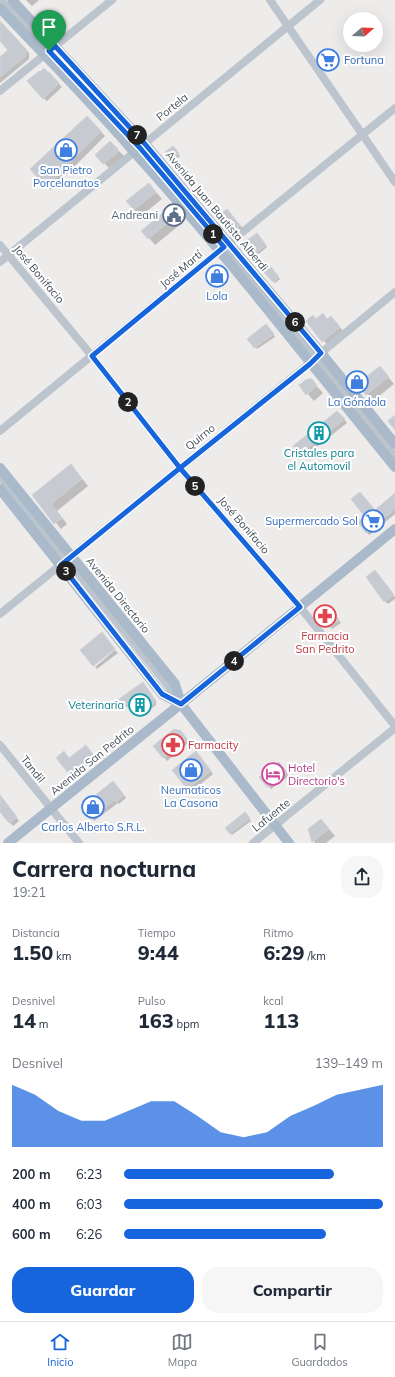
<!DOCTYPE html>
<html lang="es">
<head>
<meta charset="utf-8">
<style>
  :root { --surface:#fff; --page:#f6f6f7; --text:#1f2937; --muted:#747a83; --line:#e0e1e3; --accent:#1765dd }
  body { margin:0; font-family:Mulish,sans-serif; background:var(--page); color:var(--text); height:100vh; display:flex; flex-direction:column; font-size:15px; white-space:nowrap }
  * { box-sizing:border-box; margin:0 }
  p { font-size:13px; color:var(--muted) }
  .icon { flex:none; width:22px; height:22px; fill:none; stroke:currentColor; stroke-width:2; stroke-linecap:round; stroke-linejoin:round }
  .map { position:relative; height:843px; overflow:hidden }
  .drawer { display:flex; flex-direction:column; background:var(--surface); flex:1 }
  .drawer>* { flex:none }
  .needle { width:26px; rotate:71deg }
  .fabs { position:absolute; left:343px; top:12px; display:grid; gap:8px }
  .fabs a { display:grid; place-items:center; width:40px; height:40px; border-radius:50%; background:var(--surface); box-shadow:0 4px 16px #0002; font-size:20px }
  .pin { position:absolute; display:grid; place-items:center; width:34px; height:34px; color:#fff; margin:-41px -17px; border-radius:50% 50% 50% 0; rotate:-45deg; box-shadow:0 0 4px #0007 }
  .pin .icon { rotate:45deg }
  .km { position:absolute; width:20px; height:20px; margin:-10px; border-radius:50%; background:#222; color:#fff; font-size:11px; line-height:20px; text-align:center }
  .round { display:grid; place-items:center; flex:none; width:42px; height:42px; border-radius:16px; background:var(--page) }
  .overview { display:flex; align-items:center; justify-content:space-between; height:68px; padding:0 12px }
  h1 { font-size:22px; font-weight:800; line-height:30px }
  .figures { display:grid; grid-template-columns:repeat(3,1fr); gap:6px; height:68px; padding:4px 12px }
  .figures div { display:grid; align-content:center }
  .figures b { font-size:20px; font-weight:800 }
  .figures small { font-size:11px; font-weight:400 }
  .figures p { font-size:11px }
  .chart { height:112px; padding:8px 12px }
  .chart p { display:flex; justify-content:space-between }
  .chart svg { width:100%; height:72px; margin-top:4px; fill:var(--accent); opacity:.7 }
  .cta { display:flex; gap:8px; margin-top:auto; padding:8px 12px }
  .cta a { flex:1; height:46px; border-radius:16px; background:var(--accent); color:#fff; font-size:16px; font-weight:800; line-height:46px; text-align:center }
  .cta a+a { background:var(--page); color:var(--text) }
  ul { padding:0 12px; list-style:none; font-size:13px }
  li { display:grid; grid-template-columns:64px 48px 1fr; align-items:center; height:30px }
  li i { height:10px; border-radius:5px; background:var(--accent) }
  .dock { display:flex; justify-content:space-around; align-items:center; height:56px; border-top:1px solid var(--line); background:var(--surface); font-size:11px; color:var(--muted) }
  .dock a { display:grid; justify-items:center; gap:2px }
  .dock .on { color:var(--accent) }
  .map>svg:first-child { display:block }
  .shadow { fill:#0003 }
  .building { fill:#c8cad1; stroke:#cfd1d7 }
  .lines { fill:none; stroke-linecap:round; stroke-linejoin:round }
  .minor { stroke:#bcc5ce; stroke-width:8 }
  .major { stroke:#aabacb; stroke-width:10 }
  .route-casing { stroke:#fff; stroke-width:8 }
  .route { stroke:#1765dd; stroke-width:5 }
  .labels { text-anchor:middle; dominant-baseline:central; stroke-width:4; stroke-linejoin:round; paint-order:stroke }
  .shop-label { font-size:11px; fill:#366cbe; stroke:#fff }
  .street-label { font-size:11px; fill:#444e59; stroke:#fff }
  .service-label { font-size:11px; fill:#4e5e75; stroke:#fff; text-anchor:end }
  .culture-label { font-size:11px; fill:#0d838f; stroke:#fff }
  .health-label { font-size:11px; fill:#be3a42; stroke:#fff }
  .hotel-label { font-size:11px; fill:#b23c85; stroke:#fff; text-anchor:start }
</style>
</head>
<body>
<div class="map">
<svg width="395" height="843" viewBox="0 0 395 843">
  <rect width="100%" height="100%" fill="#eeebeb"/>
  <!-- shadow -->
  <path class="shadow" d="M26,0h13l-7,6z
    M46,21l11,2 12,13 -5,4z
    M0,22l29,31v6l-29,24v-25l10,-8 -10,-10z
    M52,76l10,11 -15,14 -4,-3z
    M87,117l18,19 -54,54 -4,-4z
    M110,142l14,14 -13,14 -15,-15z
    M173,148l7,8 -7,5 -2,-2z
    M149,184l13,15 -21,17 -7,-6z
    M227,210l6,7 13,15 -7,4 -7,-7z
    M176,216l6,7 -27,22 -12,-14z
    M258,236l9,11 -13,11 -2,-2z
    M266,263l14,16 -5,4 -14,-16z
    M222,273l4,5 -9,7 -7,-8z
    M331,318l15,16 -17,13 -22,-26 21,-1z
    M268,327l7,10 -18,12 -2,-2z
    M380,367l14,17 -21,17 -15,-17z
    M311,380l12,13 -9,8 -14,-16z
    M341,415l6,8 -43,34 -9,-11z
    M77,472l11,14 -31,25 10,13 -6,5 -27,-34z
    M395,494v20l-11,9 1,1 -16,11 -9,-12z
    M378,575l17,22v2l-7,5 -3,-3z
    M331,610l10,13 -9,6 -10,-12z
    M115,650l3,3 -21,16 -2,-2z
    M145,685l11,16v4l-14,11 -9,-12 -4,5 -8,-9z
    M184,735l5,7 -22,19 -12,-15z
    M88,748l8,10 -24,18 -15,-18 13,1z
    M199,755l14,19 -22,18 -4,-3z
    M282,766l7,10 -18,13 -3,-3z
    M116,785l10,13 -7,6 -1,-1 -24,18 -12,-14z
    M0,796l19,25 -6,5 -13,-16z
    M247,815l4,6 -19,14 -2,-2z
    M321,820l14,16 -9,7h-11l-6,-13z"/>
  <!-- building -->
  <path class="building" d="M51,15l12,14 -6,5 -13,-13z
    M0,21l26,28v7l-26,21v-20l8,-7 -8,-9z
    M44,68l4,4h1l10,11 -16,16 -16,-18 12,-10 1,1z
    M87,116l14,15 -55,56 -16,-18z
    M110,141l8,8 -1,4 -14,11 -8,-9z
    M173,146l6,7 -8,7 -6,-8z
    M149,183l7,9 -22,18 -8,-9z
    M169,208l7,8 -28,23 -7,-8z
    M227,209l13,16 -5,5h-3l-13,-15z
    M257,233l9,12 -15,12 -5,-8v-8z
    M266,261l13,16 -6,5 -14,-15z
    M220,269l5,6 -11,9 -6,-8 8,-6z
    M323,313l4,6 4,-3 9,11 -18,15 -16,-21 7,-6 3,4z
    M266,324l8,10 -20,14 -7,-9z
    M380,366l9,11 -23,18 -9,-11z
    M307,379h5l5,7 -11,9 -7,-10z
    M337,411l8,8 -45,35 -7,-8z
    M395,415v15l-7,-9z
    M71,464l11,15 -31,25 11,14 -8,6 -22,-29z
    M360,492l15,18 20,-17v16l-13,11 1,1 -17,12 -8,-11 7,-5 -14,-18z
    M375,570l19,25 -10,7 -18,-25z
    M329,607l10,13 -10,8 -8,-11v-4z
    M102,632l13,17 -22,17 -13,-16z
    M143,682l12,18 -1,3 -14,12 -9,-12 -5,4 -7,-8z
    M174,729l7,2 6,8 -24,19 -10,-12z
    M86,745l8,11 -25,18 -13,-16 8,-7 5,7z
    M196,751l15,20 -24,18 -15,-19z
    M279,762l8,10 -20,15 -8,-10z
    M113,781l11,14 -8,7 -1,-2 -25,19 -9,-12z
    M0,795l17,22 -8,6 -9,-11z
    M245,812l5,6 -20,16 -5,-6z
    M321,819l8,10 -17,13 -4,-13z"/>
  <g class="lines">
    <!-- minor -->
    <path class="minor" d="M0,0l140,148 83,99 172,210
      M270,0l125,182
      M0,91l112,-91
      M0,245l92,111 88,112 120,139 95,119
      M0,262l320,-262
      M0,431l229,-188 166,-135
      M0,476l170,212 7,10
      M0,614l310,-251 11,-10 74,-61
      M0,745l79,98
      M253,843l142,-115"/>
    <!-- major -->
    <path class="major" d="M12,0l133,144 176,209 74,91
      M0,8c45,48 92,95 135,145 91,101 174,209 260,314
      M0,468l175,216 6,20 108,139
      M0,489l162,205 19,10
      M8,843l200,-161 187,-153"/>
  </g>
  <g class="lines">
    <!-- route casing -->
    <g class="route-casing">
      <path id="route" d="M49,51l91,97 84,99 -132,109 88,112 -119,97 101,129 19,10 119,-97 -120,-139 130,-104 11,-11 -176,-209 -90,-98 -6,5"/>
    </g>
    <!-- route -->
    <use href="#route" class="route"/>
  </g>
  <!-- icons -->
  <defs>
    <g id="supermarket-ring" transform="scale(1.15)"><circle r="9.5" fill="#fff" stroke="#3f7fe0" stroke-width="1.5"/><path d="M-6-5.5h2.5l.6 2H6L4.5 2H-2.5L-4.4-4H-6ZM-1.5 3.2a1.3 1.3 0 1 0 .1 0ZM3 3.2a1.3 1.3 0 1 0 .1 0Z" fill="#3f7fe0"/></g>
    <g id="shop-ring" transform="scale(1.15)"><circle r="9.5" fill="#fff" stroke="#3f7fe0" stroke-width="1.5"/><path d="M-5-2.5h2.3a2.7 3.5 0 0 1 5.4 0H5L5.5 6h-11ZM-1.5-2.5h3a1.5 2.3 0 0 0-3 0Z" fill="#3f7fe0"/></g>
    <g id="civic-ring" transform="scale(1.15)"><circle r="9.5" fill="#fff" stroke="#5c6f8a" stroke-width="1.5"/><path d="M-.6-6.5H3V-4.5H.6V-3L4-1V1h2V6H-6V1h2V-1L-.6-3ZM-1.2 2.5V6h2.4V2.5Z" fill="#5c6f8a"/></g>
    <g id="building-ring" transform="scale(1.15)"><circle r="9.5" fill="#fff" stroke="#0f9aa8" stroke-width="1.5"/><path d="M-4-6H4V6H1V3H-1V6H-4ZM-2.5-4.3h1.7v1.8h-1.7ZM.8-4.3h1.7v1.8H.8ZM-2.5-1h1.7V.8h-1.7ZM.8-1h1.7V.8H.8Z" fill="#0f9aa8"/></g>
    <g id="pharmacy-ring" transform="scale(1.15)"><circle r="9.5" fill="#fff" stroke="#e0444e" stroke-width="1.5"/><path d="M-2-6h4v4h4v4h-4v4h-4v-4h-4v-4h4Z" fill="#e0444e"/></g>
    <g id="hotel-ring" transform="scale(1.15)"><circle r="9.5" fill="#fff" stroke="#d1479c" stroke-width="1.5"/><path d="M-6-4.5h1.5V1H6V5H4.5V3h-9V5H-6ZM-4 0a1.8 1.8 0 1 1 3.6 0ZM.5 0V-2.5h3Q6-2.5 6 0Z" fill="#d1479c"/></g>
  </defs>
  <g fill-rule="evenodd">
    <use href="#supermarket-ring" x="328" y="60"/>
    <use href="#shop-ring" x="66" y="150"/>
    <use href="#civic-ring" x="174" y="215"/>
    <use href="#shop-ring" x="217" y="276"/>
    <use href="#shop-ring" x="357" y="382"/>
    <use href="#building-ring" x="319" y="433"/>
    <use href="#supermarket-ring" x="373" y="521"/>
    <use href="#pharmacy-ring" x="325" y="616"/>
    <use href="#building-ring" x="140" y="705"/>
    <use href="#pharmacy-ring" x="173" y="745"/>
    <use href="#shop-ring" x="191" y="770"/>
    <use href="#hotel-ring" x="273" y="774"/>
    <use href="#shop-ring" x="93" y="807"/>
  </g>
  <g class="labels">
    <!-- shop labels -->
    <g class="shop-label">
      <text x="344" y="60" text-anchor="start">Fortuna</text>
      <text x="66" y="170">San Pietro<tspan x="66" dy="13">Porcelanatos</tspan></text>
      <text x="217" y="296">Lola</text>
      <text x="357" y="402">La Góndola</text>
      <text x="358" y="521" text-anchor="end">Supermercado Sol</text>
      <text x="191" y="790">Neumaticos<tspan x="191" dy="13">La Casona</tspan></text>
      <text x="93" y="827">Carlos Alberto S.R.L.</text>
    </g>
    <!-- street labels -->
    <g class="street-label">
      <text transform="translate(172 107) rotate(-39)">Portela</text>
      <text transform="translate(217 211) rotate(50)">Avenida Juan Bautista Alberdi</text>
      <text transform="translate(181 269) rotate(-40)">José Martí</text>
      <text transform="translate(39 274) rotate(50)">José Bonifacio</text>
      <text transform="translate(200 437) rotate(-39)">Quirno</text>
      <text transform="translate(244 525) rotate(49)">José Bonifacio</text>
      <text transform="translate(118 595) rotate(51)">Avenida Directorio</text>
      <text transform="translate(92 760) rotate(-39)">Avenida San Pedrito</text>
      <text transform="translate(33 769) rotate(51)">Tandil</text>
      <text transform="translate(271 815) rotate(-39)">Lafuente</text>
    </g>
    <!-- service labels -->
    <g class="service-label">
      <text x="158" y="215">Andreani</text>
    </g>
    <!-- culture labels -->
    <g class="culture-label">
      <text x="319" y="453">Cristales para<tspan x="319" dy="13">el Automovil</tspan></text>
      <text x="124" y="705" text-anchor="end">Veterinaria</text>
    </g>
    <!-- health labels -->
    <g class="health-label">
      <text x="325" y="636">Farmacia<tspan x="325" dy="13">San Pedrito</tspan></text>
      <text x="188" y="745" text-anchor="start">Farmacity</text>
    </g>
    <!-- hotel labels -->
    <g class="hotel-label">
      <text x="288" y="768">Hotel<tspan x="288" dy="13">Directorio's</tspan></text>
    </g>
  </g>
</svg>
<div class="fabs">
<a><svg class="needle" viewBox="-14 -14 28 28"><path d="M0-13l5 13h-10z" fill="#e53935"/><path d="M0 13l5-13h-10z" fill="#747a83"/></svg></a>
</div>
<div class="pin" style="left:49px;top:51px;background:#1e9e55"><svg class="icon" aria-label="arrive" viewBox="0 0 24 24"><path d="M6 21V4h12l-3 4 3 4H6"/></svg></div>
<b class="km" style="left:213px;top:234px">1</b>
<b class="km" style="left:128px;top:402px">2</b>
<b class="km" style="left:66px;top:571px">3</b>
<b class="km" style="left:234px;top:661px">4</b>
<b class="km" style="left:195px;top:486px">5</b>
<b class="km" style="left:295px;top:322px">6</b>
<b class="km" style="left:137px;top:135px">7</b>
</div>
<section class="drawer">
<div class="overview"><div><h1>Carrera nocturna</h1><p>19:21</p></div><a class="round"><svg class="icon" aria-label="share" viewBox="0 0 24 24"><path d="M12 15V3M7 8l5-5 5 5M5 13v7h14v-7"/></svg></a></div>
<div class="figures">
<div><p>Distancia</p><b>1.50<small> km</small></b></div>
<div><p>Tiempo</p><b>9:44</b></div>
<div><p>Ritmo</p><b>6:29<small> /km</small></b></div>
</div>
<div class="figures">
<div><p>Desnivel</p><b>14<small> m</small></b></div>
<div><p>Pulso</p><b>163<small> bpm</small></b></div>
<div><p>kcal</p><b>113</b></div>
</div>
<div class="chart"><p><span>Desnivel</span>139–149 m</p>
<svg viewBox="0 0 160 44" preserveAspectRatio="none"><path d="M0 44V6L10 12L20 22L30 28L40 28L50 22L60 16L70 16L80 25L90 35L100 38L110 35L120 25L130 19L140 12L150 9L160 6V44z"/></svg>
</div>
<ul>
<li><b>200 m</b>6:23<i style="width:81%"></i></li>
<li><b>400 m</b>6:03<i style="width:100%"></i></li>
<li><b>600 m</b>6:26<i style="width:78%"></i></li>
</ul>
<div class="cta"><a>Guardar</a><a>Compartir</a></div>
</section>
<nav class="dock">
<a class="on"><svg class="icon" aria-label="home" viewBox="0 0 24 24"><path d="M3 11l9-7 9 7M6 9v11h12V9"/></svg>Inicio</a>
<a><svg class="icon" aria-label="map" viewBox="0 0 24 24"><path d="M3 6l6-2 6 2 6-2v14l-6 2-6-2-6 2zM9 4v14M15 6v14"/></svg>Mapa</a>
<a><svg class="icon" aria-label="saved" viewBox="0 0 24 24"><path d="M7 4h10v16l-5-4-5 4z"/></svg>Guardados</a>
</nav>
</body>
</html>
